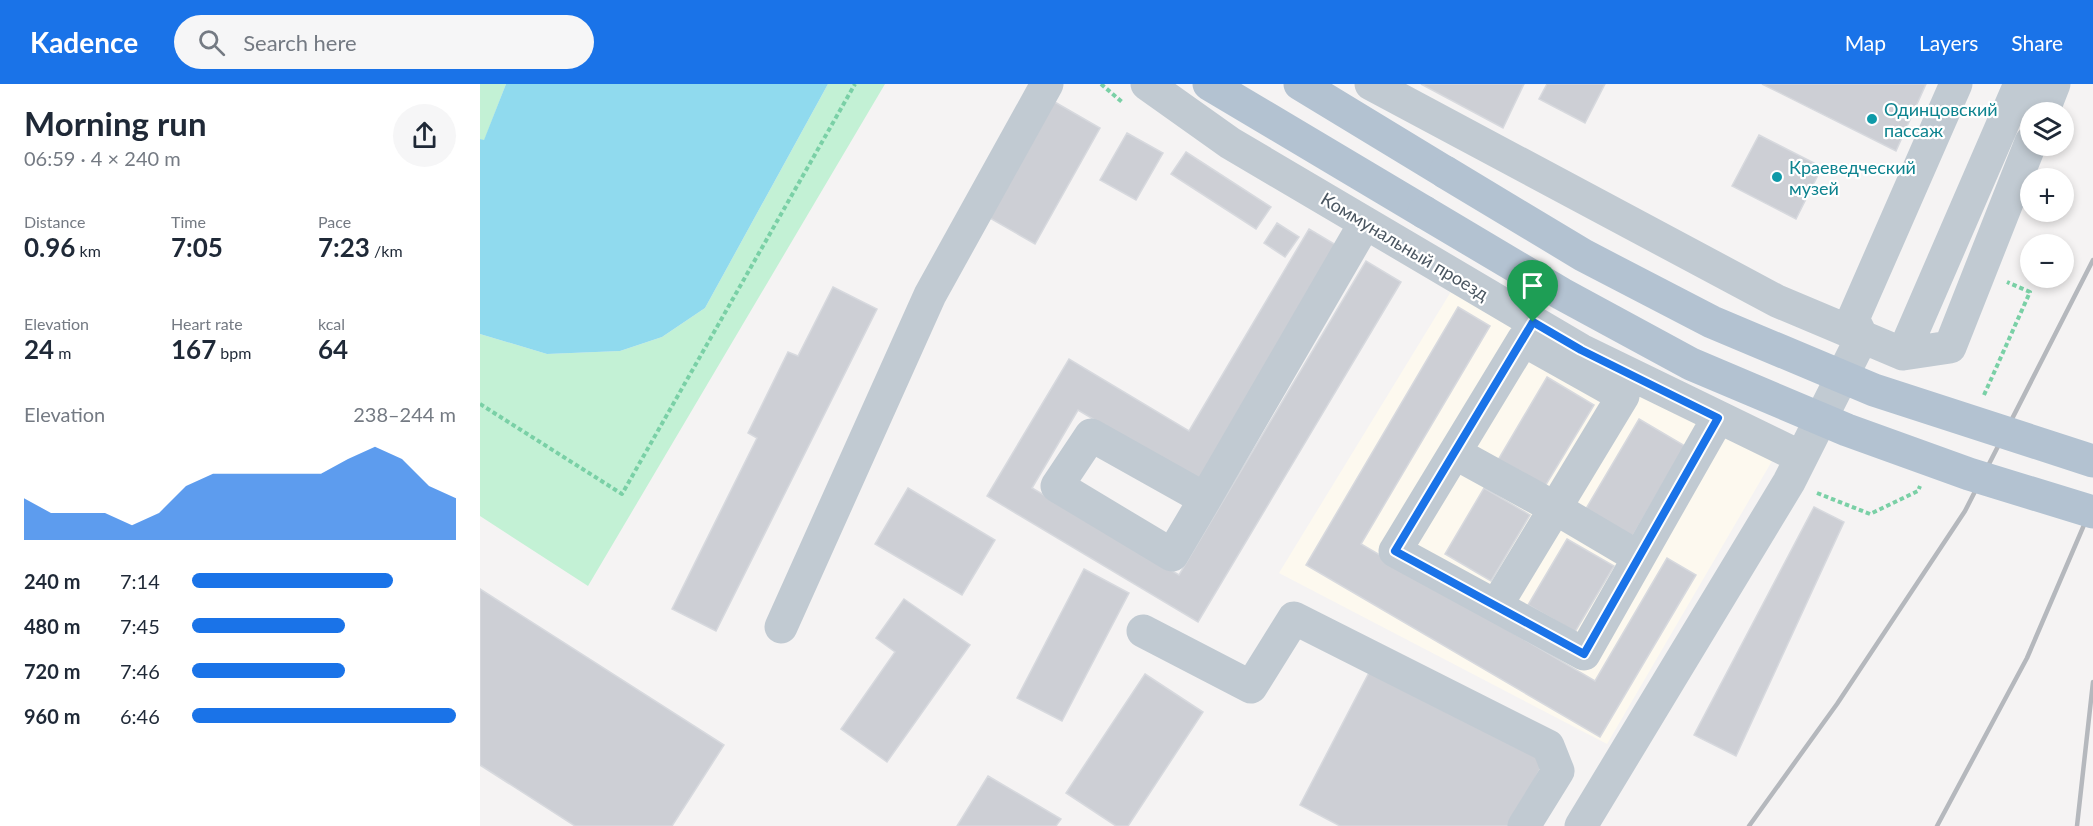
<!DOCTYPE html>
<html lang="en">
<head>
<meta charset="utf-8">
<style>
  :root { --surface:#fff; --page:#f6f6f7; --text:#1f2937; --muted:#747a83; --accent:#1a73e8 }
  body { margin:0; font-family:Lato,sans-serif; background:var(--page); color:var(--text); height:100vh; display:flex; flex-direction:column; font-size:22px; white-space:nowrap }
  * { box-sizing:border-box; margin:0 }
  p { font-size:20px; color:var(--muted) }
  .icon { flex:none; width:33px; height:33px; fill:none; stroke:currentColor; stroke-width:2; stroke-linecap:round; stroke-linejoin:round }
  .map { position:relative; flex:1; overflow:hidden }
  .sheet { display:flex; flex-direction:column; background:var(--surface); width:480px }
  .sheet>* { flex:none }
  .tools { position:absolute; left:1540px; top:18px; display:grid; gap:12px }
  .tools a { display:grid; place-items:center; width:54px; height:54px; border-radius:50%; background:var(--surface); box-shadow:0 3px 9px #0003; font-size:30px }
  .pin { position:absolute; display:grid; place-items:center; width:51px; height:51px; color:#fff; margin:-62px -26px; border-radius:50% 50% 50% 0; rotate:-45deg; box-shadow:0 0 6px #0007 }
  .pin .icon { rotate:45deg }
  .round { display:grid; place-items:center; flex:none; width:63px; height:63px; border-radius:32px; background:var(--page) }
  .overview { display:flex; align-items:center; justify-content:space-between; height:102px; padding:0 24px }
  h1 { font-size:33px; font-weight:700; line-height:45px }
  .figures { display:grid; grid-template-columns:repeat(3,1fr); gap:9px; height:102px; padding:6px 24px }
  .figures div { display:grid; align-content:center }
  .figures b { font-size:26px; font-weight:700 }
  .figures small { font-size:16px; font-weight:400 }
  .figures p { font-size:16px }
  .chart { height:168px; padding:12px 24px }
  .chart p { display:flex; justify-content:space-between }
  .chart svg { width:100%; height:108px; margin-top:6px; fill:var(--accent); opacity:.7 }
  ul { padding:0 24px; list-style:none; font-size:20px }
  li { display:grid; grid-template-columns:96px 72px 1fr; align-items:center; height:45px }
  li i { height:15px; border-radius:8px; background:var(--accent) }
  header { display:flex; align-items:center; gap:36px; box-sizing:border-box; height:84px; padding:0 30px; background:var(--accent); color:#fff }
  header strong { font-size:28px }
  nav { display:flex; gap:33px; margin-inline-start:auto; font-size:21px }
  .search { width:420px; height:54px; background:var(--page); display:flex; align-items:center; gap:15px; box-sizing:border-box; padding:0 21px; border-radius:33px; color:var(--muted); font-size:22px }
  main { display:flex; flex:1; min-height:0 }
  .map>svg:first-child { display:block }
  .commercial { fill:#fdf9ef }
  .green { fill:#c3f1d5 }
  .water { fill:#90daee }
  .building { fill:#cdcfd5; stroke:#d7d9de; stroke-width:1.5 }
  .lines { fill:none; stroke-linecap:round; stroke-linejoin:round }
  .path { stroke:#7ad0a6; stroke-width:4; stroke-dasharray:4.5 3; stroke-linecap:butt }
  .minor { stroke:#c1cad2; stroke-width:33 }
  .major { stroke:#b3c2d1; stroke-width:33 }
  .rail { stroke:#b5b8bd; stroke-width:4.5 }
  .major-bridge { stroke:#b3c2d1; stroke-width:33 }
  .route-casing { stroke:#fff; stroke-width:12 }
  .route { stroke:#1a73e8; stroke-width:8 }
  .culture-dot { fill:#0f9aa8; stroke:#fff; stroke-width:2 }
  .labels { text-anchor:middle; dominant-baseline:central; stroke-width:4.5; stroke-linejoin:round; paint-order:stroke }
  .culture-label { font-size:18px; fill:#0d838f; stroke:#fff; text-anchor:start }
  .street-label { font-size:18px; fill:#4a5661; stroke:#fff }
</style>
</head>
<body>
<header>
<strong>Kadence</strong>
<div class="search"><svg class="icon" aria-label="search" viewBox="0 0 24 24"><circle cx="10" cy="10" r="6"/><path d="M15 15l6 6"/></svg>Search here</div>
<nav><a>Map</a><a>Layers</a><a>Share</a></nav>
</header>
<main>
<section class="sheet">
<div class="overview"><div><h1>Morning run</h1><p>06:59 · 4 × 240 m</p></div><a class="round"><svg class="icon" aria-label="share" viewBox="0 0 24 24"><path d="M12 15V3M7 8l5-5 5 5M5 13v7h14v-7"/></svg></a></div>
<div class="figures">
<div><p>Distance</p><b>0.96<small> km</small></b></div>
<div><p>Time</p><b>7:05</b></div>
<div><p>Pace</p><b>7:23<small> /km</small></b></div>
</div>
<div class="figures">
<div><p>Elevation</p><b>24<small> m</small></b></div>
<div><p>Heart rate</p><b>167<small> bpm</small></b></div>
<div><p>kcal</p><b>64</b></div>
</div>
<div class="chart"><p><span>Elevation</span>238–244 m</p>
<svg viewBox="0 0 160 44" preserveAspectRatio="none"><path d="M0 44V27L10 33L20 33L30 33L40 38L50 33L60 22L70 17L80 17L90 17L100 17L110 17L120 11L130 6L140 11L150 22L160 27V44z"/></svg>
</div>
<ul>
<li><b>240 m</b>7:14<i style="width:76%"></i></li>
<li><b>480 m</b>7:45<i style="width:58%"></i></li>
<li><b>720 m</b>7:46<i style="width:58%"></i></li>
<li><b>960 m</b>6:46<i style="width:100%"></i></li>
</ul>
</section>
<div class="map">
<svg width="1613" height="742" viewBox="0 0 1613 742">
  <rect width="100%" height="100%" fill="#f5f3f3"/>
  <!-- commercial -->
  <path class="commercial" d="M975,201l317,176 -165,283 -328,-171z"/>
  <!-- green -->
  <path class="green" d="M0,0h26l-22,57 -4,-2z
    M348,0h57l-297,502 -108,-70v-182l67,20 73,-3 42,-14 43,-29z"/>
  <!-- water -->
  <path class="water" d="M26,0h322l-123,224 -43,29 -42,14 -73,3 -67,-20v-195l4,1z"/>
  <!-- building -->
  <path class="building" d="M941,0h103l-21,44z
    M1067,0h58l-20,39 -46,-24z
    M1282,0h164l-30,67z
    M573,17l47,27 -65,116 -47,-27z
    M647,49l36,20 -27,47 -36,-20z
    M1279,51l63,32 -26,52 -64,-33z
    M706,68l85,55 -15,22 -85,-55z
    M797,139l22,14 -14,20 -21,-14z
    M829,145l32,19 -140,235 -123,-73 -46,78 147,87 187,-314 35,21 -203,340 -211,-126 82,-137 120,72z
    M353,203l44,22 -161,322 -44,-22 85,-171 -9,-5 40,-81 10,4z
    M978,223l32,19 -129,218 234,137 72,-123 29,17 -96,162 -294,-172z
    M1067,293l47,28 -50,83 -46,-28z
    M1159,335l46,27 -54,93 -47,-27z
    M428,404l87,52 -33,55 -87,-51z
    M1004,404l46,27 -39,66 -46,-27z
    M1334,423l30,15 -108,234 -42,-21z
    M1087,455l47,27 -39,66 -47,-27z
    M604,485l45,24 -67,128 -45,-23z
    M0,505l244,156 -52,81h-97l-95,-61z
    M424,515l66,46 -83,117 -46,-33 54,-77 -19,-14z
    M893,581l174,91 -37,70h-170l-40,-21z
    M665,590l58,38 -75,114h-12l-50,-33z
    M508,692l73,43 -5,7h-99z"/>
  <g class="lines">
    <!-- path -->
    <path class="path" d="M621,0l21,18
      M1504,311l46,-103 -23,-10
      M0,320l142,90 233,-410
      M1337,409l53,21 48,-23 2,-5"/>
    <!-- minor -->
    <path class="minor" d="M667,0l83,59 351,207 220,107
      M891,0l406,217 126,53 47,-7 81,-205
      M1563,28l11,-28
      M1382,253l-9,-18 103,-235
      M1423,270l117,-270
      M975,369l100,55 83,49
      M725,415l-33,56 -115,-69 34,-51 114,64 160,-276
      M1016,522l-101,-55 128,-211 100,56 -127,210 88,48 134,-236
      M301,543l149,-332 117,-211
      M663,547l108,56 43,-69 254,128 10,25 -34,55
      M1101,742l208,-344 73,-145"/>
    <!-- major -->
    <path class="major" d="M729,0l215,128
      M820,0l145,88"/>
    <!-- rail -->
    <path class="rail" d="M1269,742l88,-122 128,-193 128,-251
      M1457,742l90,-168 66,-154
      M1597,742l16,-144"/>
    <!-- major-bridge -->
    <path class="major-bridge" d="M965,88l138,83 129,67 162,68 219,71
      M944,128l138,82 129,70 156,66 122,44 124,38"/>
  </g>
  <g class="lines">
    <!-- route casing -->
    <g class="route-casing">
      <path id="route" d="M1053,238l48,28 137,68 -134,236 -189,-103z"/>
    </g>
    <!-- route -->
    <use href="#route" class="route"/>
  </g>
  <!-- markers -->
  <g class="culture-dot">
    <circle cx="1392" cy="35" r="6"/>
    <circle cx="1297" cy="93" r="6"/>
  </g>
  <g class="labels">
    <!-- culture labels -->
    <g class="culture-label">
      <text x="1404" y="25">Одинцовский<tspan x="1404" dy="21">пассаж</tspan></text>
      <text x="1309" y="83">Краеведческий<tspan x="1309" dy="21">музей</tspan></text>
    </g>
    <!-- street labels -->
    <g class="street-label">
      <text transform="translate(925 162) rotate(31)">Коммунальный проезд</text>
    </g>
  </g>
</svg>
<div class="tools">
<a><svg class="icon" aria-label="layers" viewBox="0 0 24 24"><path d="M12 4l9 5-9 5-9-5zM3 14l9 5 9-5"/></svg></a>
<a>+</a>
<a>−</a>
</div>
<div class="pin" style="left:1053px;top:238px;background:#1e9e55"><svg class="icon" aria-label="arrive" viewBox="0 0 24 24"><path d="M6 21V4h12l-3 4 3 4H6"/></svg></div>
</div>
</main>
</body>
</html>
